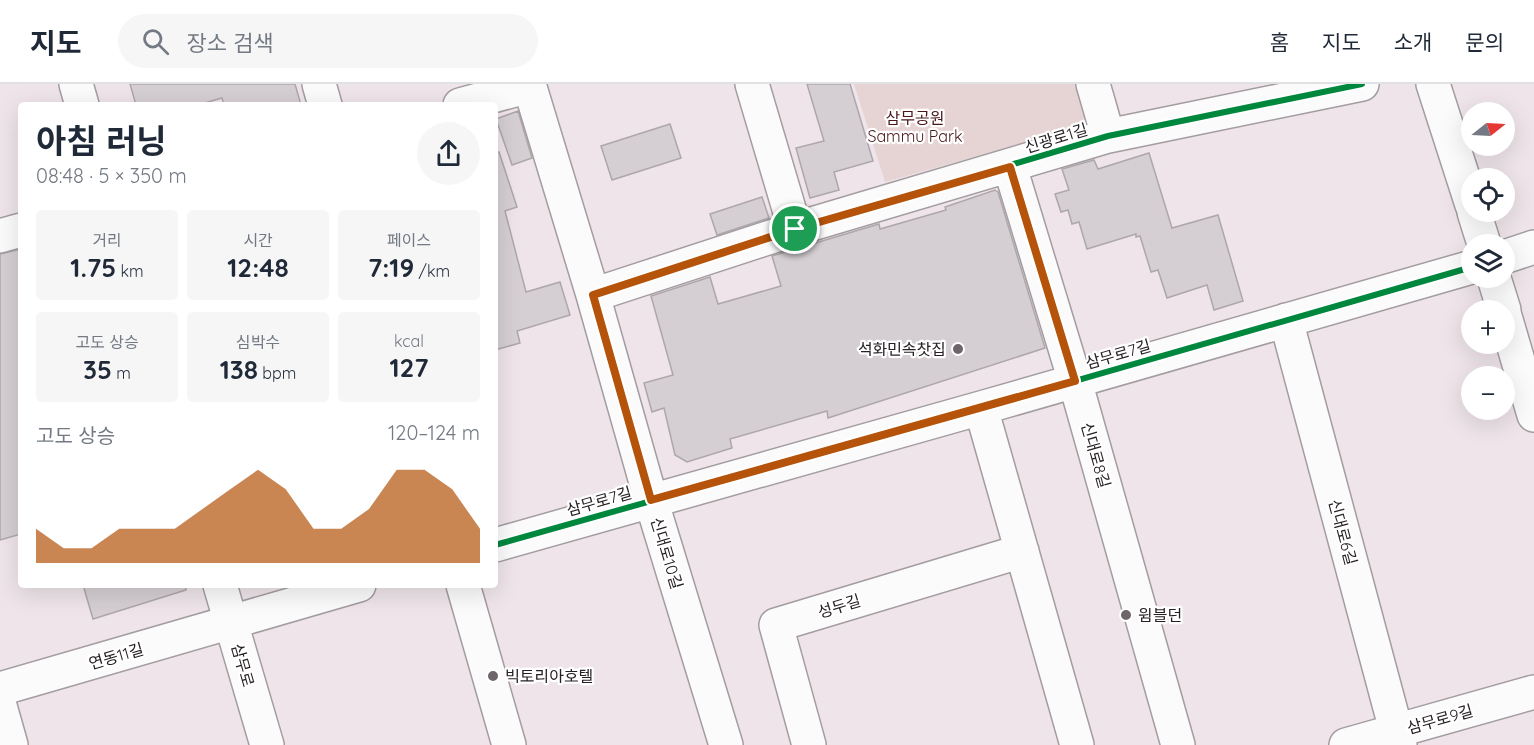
<!DOCTYPE html>
<html lang="ko">
<head>
<meta charset="utf-8">
<style>
  :root { --surface:#fff; --page:#f6f6f7; --text:#1f2937; --muted:#747a83; --line:#e0e1e3; --accent:#b45309 }
  body { margin:0; font-family:Quicksand,"Noto Sans KR",sans-serif; background:var(--page); color:var(--text); height:100vh; display:flex; flex-direction:column; font-size:22px; white-space:nowrap }
  * { box-sizing:border-box; margin:0 }
  p { font-size:20px; color:var(--muted) }
  .icon { flex:none; width:33px; height:33px; fill:none; stroke:currentColor; stroke-width:2; stroke-linecap:round; stroke-linejoin:round }
  .map { position:relative; flex:1; overflow:hidden }
  .drawer { position:absolute; left:18px; top:18px; width:480px; height:486px; display:flex; flex-direction:column; background:var(--surface); border-radius:6px; box-shadow:0 6px 24px #0002 }
  .drawer>* { flex:none }
  .needle { width:39px; rotate:72deg }
  .controls { position:absolute; left:1461px; top:18px; display:grid; gap:12px }
  .controls a { display:grid; place-items:center; width:54px; height:54px; border-radius:50%; background:var(--surface); box-shadow:0 6px 24px #0002; font-size:30px }
  .pin { position:absolute; display:grid; place-items:center; width:51px; height:51px; color:#fff; margin:-26px; border:3px solid #fff; border-radius:50%; box-shadow:0 2px 6px #0007 }
  .round { display:grid; place-items:center; flex:none; width:63px; height:63px; border-radius:32px; background:var(--page) }
  .headline { display:flex; align-items:center; justify-content:space-between; height:102px; padding:0 18px }
  h1 { font-size:33px; font-weight:700; line-height:45px }
  .metrics { display:grid; grid-template-columns:repeat(3,1fr); gap:9px; height:102px; padding:6px 18px }
  .metrics div { display:grid; align-content:center; border-radius:6px; background:var(--page); text-align:center }
  .metrics b { font-size:26px; font-weight:700 }
  .metrics small { font-size:16px; font-weight:400 }
  .metrics p { font-size:16px }
  .chart { height:168px; padding:12px 18px }
  .chart p { display:flex; justify-content:space-between }
  .chart svg { width:100%; height:108px; margin-top:6px; fill:var(--accent); opacity:.7 }
  header { display:flex; align-items:center; gap:36px; box-sizing:border-box; height:84px; padding:0 30px; background:var(--surface); border-bottom:2px solid var(--line) }
  header strong { font-size:28px }
  nav { display:flex; gap:33px; margin-inline-start:auto; font-size:21px }
  .search { width:420px; height:54px; background:var(--page); display:flex; align-items:center; gap:15px; box-sizing:border-box; padding:0 21px; border-radius:33px; color:var(--muted); font-size:22px }
  .map>svg:first-child { display:block }
  .green { fill:#e6d4d5 }
  .building { fill:#d5ced3; stroke:#ada7ab; stroke-width:1.5 }
  .lines { fill:none; stroke-linecap:round; stroke-linejoin:round }
  .minor-casing { stroke:#a39ca0; stroke-width:36 }
  .major-casing { stroke:#a39ca0; stroke-width:36 }
  .minor { stroke:#fcfbfc; stroke-width:33 }
  .major { stroke:#fcfbfc; stroke-width:33 }
  .cycleway-casing { stroke:#fff; stroke-width:10 }
  .cycleway { stroke:#00873e; stroke-width:6 }
  .route-casing { stroke:#fff; stroke-width:12 }
  .route { stroke:#b45309; stroke-width:8 }
  .poi-dot { fill:#6d656a; stroke:#fff; stroke-width:2 }
  .labels { text-anchor:middle; dominant-baseline:central; stroke-width:4.5; stroke-linejoin:round; paint-order:stroke }
  .park-label { font-size:16px; fill:#471719; stroke:#fff }
  .street-label { font-size:16px; fill:#272125; stroke:#fff }
  .poi-label { font-size:16px; fill:#272125; stroke:#fff; text-anchor:start }
</style>
</head>
<body>
<header>
<strong>지도</strong>
<div class="search"><svg class="icon" aria-label="search" viewBox="0 0 24 24"><circle cx="10" cy="10" r="6"/><path d="M15 15l6 6"/></svg>장소 검색</div>
<nav><a>홈</a><a>지도</a><a>소개</a><a>문의</a></nav>
</header>
<div class="map">
<svg width="1534" height="661" viewBox="0 0 1534 661">
  <rect width="100%" height="100%" fill="#eee4e9"/>
  <!-- green -->
  <path class="green" d="M854,0h234l-5,42 -198,56z"/>
  <!-- building -->
  <path class="building" d="M130,0h165l6,21h-77l-2,-7 -24,7h-62z
    M807,0h43l23,77 -39,11 5,18 -29,8 -14,-50 28,-7z
    M518,27l14,47 -20,7 -16,-46z
    M670,40l11,34 -69,22 -11,-34z
    M499,68l18,55 -12,4 21,81 34,-10 10,33 -53,16 3,12 -25,7v-197z
    M1149,69l23,75 46,-13 25,86 -29,9 -7,-25 -40,13 -9,-28 -7,2 -11,-36 -4,1v-3l-49,15 -8,-27 -7,2 -4,-14 -7,2 -6,-18 14,-4 -7,-21 32,-9 4,9z
    M995,106l3,2 47,156 -217,70 -1,-7 -97,28 2,9 -45,14 -12,-7 -11,-47 -12,4 -8,-29 29,-8 -22,-79 59,-19 8,27 63,-18 -9,-30 107,-32 1,5 66,-19 -1,-3z
    M762,113l7,21 -52,17 -7,-21z
    M21,165v285l-21,6v-286z
    M83,501h103v5l-93,29z"/>
  <g class="lines">
    <!-- minor casing -->
    <g class="minor-casing">
      <path id="minor" d="M319,0l6,21
        M529,0l64,211 58,205 75,245
        M752,0l43,145
        M1093,0l15,52
        M1433,0l39,121
        M460,21l69,-19
        M1010,83l65,214 103,364
        M1474,128l10,32
        M0,152l21,-6
        M1504,173l30,-10
        M1494,194l10,32
        M593,211l202,-66 313,-93 254,-52
        M1504,229l30,102
        M1286,236l114,425
        M981,324l96,337
        M495,461l486,-137 491,-141
        M463,501l46,160
        M0,605l359,-104
        M0,622l11,39
        M809,661l-33,-120 246,-74
        M1346,661l188,-53"/>
    </g>
    <!-- major casing -->
    <g class="major-casing">
      <path id="major" d="M76,0l6,21
        M220,501l47,160"/>
    </g>
    <!-- minor -->
    <use href="#minor" class="minor"/>
    <!-- major -->
    <use href="#major" class="major"/>
    <!-- cycleway casing -->
    <g class="cycleway-casing">
      <path id="cycleway" d="M593,211l202,-66 313,-93 254,-52
        M495,461l486,-137 491,-141"/>
    </g>
    <!-- cycleway -->
    <use href="#cycleway" class="cycleway"/>
  </g>
  <g class="lines">
    <!-- route casing -->
    <g class="route-casing">
      <path id="route" d="M1010,83l65,214 -424,119 -58,-205 202,-66z"/>
    </g>
    <!-- route -->
    <use href="#route" class="route"/>
  </g>
  <!-- markers -->
  <g class="poi-dot">
    <circle cx="958" cy="265" r="6"/>
    <circle cx="1126" cy="531" r="6"/>
    <circle cx="493" cy="592" r="6"/>
  </g>
  <g class="labels">
    <!-- park labels -->
    <g class="park-label">
      <text x="915" y="34">삼무공원<tspan x="915" dy="18">Sammu Park</tspan></text>
    </g>
    <!-- street labels -->
    <g class="street-label">
      <text transform="translate(1056 54) rotate(-17)">신광로1길</text>
      <text transform="translate(1118 270) rotate(-16)">삼무로7길</text>
      <text transform="translate(1096 371) rotate(74)">신대로8길</text>
      <text transform="translate(599 417) rotate(-16)">삼무로7길</text>
      <text transform="translate(1343 448) rotate(75)">신대로6길</text>
      <text transform="translate(667 469) rotate(73)">신대로10길</text>
      <text transform="translate(839 522) rotate(-17)">성두길</text>
      <text transform="translate(116 572) rotate(-16)">연동11길</text>
      <text transform="translate(243 581) rotate(74)">삼무로</text>
      <text transform="translate(1440 635) rotate(-16)">삼무로9길</text>
    </g>
    <!-- poi labels -->
    <g class="poi-label">
      <text x="946" y="265" text-anchor="end">석화민속찻집</text>
      <text x="1138" y="531">윔블던</text>
      <text x="505" y="592">빅토리아호텔</text>
    </g>
  </g>
</svg>
<div class="controls">
<a><svg class="needle" viewBox="-14 -14 28 28"><path d="M0-13l5 13h-10z" fill="#e53935"/><path d="M0 13l5-13h-10z" fill="#747a83"/></svg></a>
<a><svg class="icon" aria-label="locate" viewBox="0 0 24 24"><circle cx="12" cy="12" r="6"/><path d="M12 2v4M12 18v4M2 12h4M18 12h4"/></svg></a>
<a><svg class="icon" aria-label="layers" viewBox="0 0 24 24"><path d="M12 4l9 5-9 5-9-5zM3 14l9 5 9-5"/></svg></a>
<a>+</a>
<a>−</a>
</div>
<div class="pin" style="left:795px;top:145px;background:#1e9e55"><svg class="icon" aria-label="arrive" viewBox="0 0 24 24"><path d="M6 21V4h12l-3 4 3 4H6"/></svg></div>
<section class="drawer">
<div class="headline"><div><h1>아침 러닝</h1><p>08:48 · 5 × 350 m</p></div><a class="round"><svg class="icon" aria-label="share" viewBox="0 0 24 24"><path d="M12 15V3M7 8l5-5 5 5M5 13v7h14v-7"/></svg></a></div>
<div class="metrics">
<div><p>거리</p><b>1.75<small> km</small></b></div>
<div><p>시간</p><b>12:48</b></div>
<div><p>페이스</p><b>7:19<small> /km</small></b></div>
</div>
<div class="metrics">
<div><p>고도 상승</p><b>35<small> m</small></b></div>
<div><p>심박수</p><b>138<small> bpm</small></b></div>
<div><p>kcal</p><b>127</b></div>
</div>
<div class="chart"><p><span>고도 상승</span>120–124 m</p>
<svg viewBox="0 0 160 44" preserveAspectRatio="none"><path d="M0 44V30L10 38L20 38L30 30L40 30L50 30L60 22L70 14L80 6L90 14L100 30L110 30L120 22L130 6L140 6L150 14L160 30V44z"/></svg>
</div>
</section>
</div>
</body>
</html>
